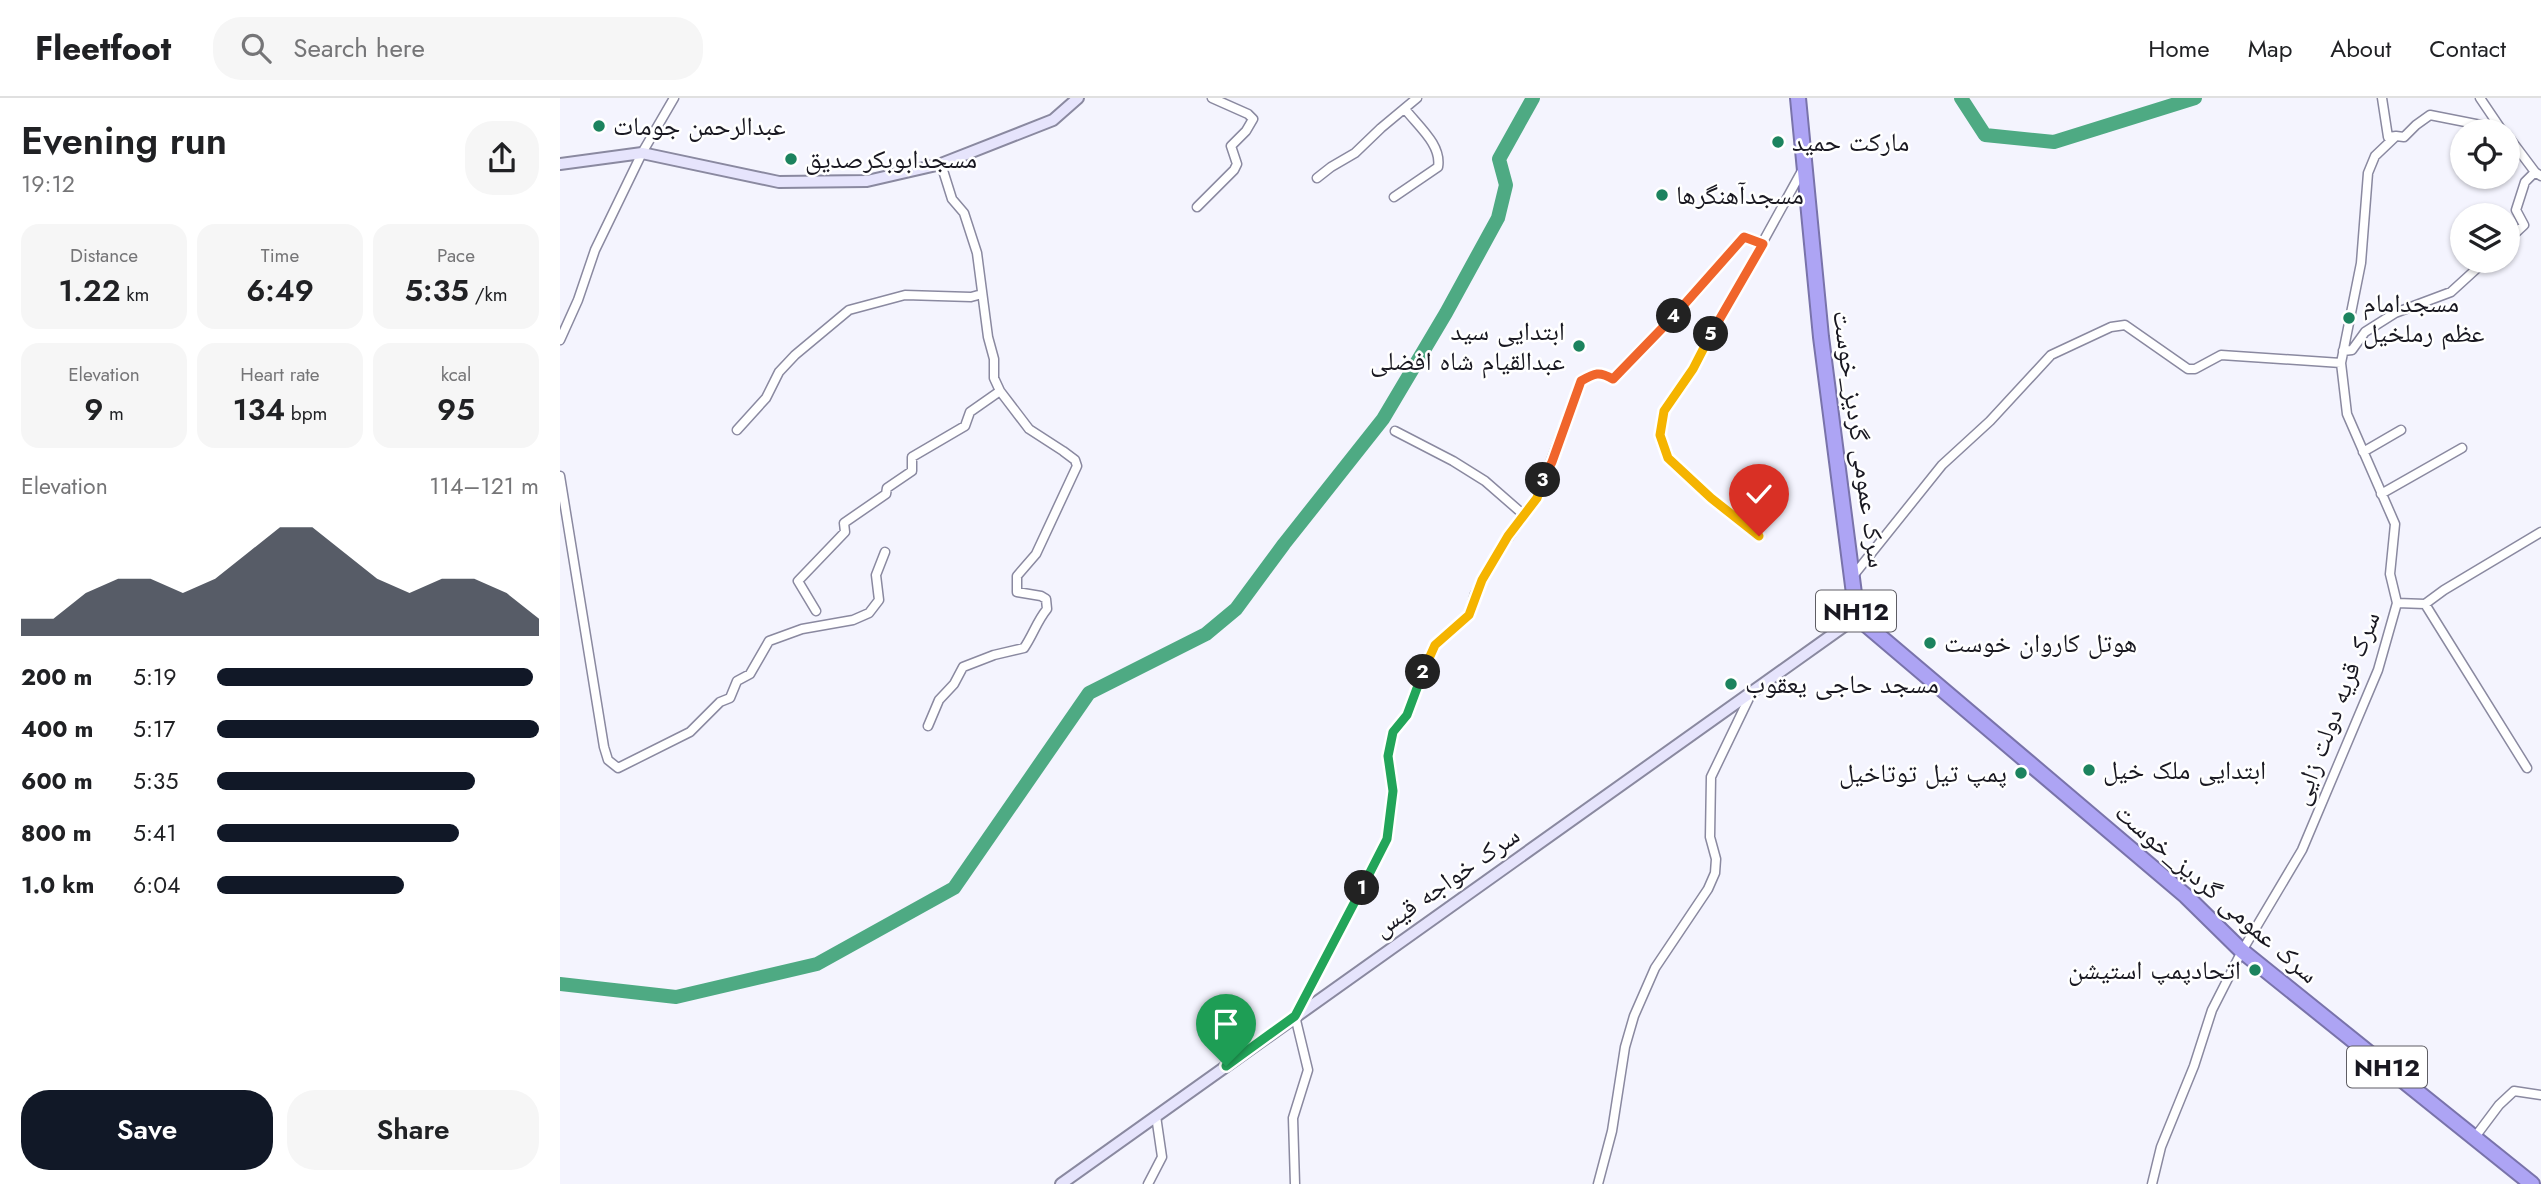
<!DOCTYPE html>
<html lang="en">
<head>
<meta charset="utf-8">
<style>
  :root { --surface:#fff; --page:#f6f6f6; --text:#202124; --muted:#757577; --line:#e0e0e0; --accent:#111827 }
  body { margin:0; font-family:Jost,"Noto Naskh Arabic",sans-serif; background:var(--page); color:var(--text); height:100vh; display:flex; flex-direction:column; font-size:26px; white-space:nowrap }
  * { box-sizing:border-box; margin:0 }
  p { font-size:23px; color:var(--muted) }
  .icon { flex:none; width:38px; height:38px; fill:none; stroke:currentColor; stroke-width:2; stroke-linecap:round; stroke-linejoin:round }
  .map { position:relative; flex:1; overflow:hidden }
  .drawer { display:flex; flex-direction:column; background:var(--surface); width:560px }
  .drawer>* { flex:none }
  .fabs { position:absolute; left:1890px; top:21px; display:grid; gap:14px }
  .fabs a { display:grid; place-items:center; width:70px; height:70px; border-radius:50%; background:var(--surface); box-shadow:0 2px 5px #0004; font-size:35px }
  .pin { position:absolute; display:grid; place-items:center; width:60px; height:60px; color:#fff; margin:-72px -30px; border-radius:50% 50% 50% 0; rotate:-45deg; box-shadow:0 0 7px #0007 }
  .pin .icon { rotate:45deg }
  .km { position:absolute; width:35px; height:35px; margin:-18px; border-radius:50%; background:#222; color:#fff; font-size:19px; line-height:35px; text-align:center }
  .round { display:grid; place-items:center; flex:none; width:74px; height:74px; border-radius:28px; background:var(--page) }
  .head { display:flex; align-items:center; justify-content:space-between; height:119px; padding:0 21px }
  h1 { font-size:38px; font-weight:600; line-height:52px }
  .figures { display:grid; grid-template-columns:repeat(3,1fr); gap:10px; height:119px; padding:7px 21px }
  .figures div { display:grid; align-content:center; border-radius:18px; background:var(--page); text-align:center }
  .figures b { font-size:30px; font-weight:600 }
  .figures small { font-size:19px; font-weight:400 }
  .figures p { font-size:19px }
  .chart { height:196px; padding:14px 21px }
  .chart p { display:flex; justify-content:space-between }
  .chart svg { width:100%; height:126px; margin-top:7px; fill:var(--accent); opacity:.7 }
  .action { display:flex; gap:14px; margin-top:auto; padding:14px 21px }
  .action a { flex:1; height:80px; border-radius:28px; background:var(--accent); color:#fff; font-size:28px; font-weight:600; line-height:80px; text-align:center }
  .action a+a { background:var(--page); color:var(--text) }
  ul { padding:0 21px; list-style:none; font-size:23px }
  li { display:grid; grid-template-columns:112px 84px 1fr; align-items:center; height:52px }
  li i { height:18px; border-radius:9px; background:var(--accent) }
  header { display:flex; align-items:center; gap:42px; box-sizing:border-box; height:98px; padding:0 35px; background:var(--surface); border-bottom:2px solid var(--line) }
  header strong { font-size:33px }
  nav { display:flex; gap:38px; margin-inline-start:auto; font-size:24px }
  .search { width:490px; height:63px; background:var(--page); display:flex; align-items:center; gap:18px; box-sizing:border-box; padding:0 24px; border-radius:28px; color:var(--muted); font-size:26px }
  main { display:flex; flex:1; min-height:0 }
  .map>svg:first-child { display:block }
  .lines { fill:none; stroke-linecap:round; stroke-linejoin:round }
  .river { stroke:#4eaa83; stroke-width:14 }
  .street-casing { stroke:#8a89a0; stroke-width:11 }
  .secondary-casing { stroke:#8a89a0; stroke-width:14 }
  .highway-casing { stroke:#7973aa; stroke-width:18 }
  .street { stroke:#fff; stroke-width:8 }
  .secondary { stroke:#e6e4fc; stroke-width:10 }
  .highway { stroke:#ada4f4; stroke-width:14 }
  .split-1-casing { stroke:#fff; stroke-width:14 }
  .split-2-casing { stroke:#fff; stroke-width:14 }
  .split-3-casing { stroke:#fff; stroke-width:14 }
  .split-4-casing { stroke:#fff; stroke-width:14 }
  .split-5-casing { stroke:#fff; stroke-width:14 }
  .split-6-casing { stroke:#fff; stroke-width:14 }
  .split-1 { stroke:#22a559; stroke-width:9 }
  .split-2 { stroke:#22a559; stroke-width:9 }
  .split-3 { stroke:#f5b400; stroke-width:9 }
  .split-4 { stroke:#f0652b; stroke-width:9 }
  .split-5 { stroke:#f0652b; stroke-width:9 }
  .split-6 { stroke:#f5b400; stroke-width:9 }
  .poi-dot { fill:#1c835e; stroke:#fff; stroke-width:2.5 }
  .labels { text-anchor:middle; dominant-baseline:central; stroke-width:5; stroke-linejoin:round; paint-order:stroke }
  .shield { fill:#fff; stroke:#5e5d64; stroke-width:2 }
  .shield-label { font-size:24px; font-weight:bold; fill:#191821 }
  .poi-label { font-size:26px; fill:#191821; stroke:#fff; text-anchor:start }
  .street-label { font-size:26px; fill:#191821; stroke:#fff }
</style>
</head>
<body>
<header>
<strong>Fleetfoot</strong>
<div class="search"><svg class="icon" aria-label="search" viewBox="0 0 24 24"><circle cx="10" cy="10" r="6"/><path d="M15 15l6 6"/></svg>Search here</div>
<nav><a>Home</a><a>Map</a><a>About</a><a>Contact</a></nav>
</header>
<main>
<section class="drawer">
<div class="head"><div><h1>Evening run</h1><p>19:12</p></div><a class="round"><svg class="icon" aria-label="share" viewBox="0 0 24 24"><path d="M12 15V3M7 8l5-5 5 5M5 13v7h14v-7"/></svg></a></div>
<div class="figures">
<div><p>Distance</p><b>1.22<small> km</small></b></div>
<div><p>Time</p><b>6:49</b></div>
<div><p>Pace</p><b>5:35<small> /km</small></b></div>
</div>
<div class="figures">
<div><p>Elevation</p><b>9<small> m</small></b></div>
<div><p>Heart rate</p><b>134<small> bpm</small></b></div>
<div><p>kcal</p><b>95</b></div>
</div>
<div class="chart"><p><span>Elevation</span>114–121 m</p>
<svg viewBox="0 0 160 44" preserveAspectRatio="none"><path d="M0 44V38L10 38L20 29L30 24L40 24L50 29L60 24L70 15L80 6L90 6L100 15L110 24L120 29L130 24L140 24L150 29L160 38V44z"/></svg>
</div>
<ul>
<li><b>200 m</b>5:19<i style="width:98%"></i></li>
<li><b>400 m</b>5:17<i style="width:100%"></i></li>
<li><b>600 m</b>5:35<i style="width:80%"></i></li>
<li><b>800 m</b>5:41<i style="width:75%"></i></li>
<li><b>1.0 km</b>6:04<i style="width:58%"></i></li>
</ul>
<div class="action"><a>Save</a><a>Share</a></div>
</section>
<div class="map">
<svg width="1981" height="1086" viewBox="0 0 1981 1086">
  <rect width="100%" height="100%" fill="#f4f4fe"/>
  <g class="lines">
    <!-- river -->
    <path class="river" d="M1401,0l24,37 69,7 141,-44
      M0,886l116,13 141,-33 137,-76 135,-195 117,-59 30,-25 48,-65 99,-125 63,-106 52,-95 8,-33 -7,-26 34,-61"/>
    <!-- street casing -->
    <g class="street-casing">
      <path id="street" d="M1822,0l6,39 8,-1
        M1948,38l27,36 6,4
        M757,80l14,-11 24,-14 26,-25 36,-30
        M834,99l44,-30c4,-22 -20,-41 -33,-58
        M637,109l37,-37 3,-6 -6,-18 15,-15 7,-12 -5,-5 -36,-16
        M1948,142l16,-15 -8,-15 9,-28 10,-10
        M0,242l18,-40 17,-50 47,-97 32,-55
        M1783,253l9,-1 13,-18 30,-19 56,-21 34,-31
        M177,332l29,-32 13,-26 16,-17 54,-45 56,-15 66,2 11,-3
        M835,333l58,30 32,20 39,34
        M1803,354l38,-22
        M0,378l44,271 4,13 10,8 72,-36 30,-30 10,-4 7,-17 13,-7 19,-33 33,-12 51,-9 16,-7 10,-13 -3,-25 9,-23
        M1821,396l81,-46
        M1199,438l-48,-38 -43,-40 -8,-24 1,-10 3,-13 29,-42 110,-200
        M1293,478l89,-111 48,-44 61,-66 60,-28 14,-2 63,44h7l26,-14 120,8
        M1837,505l28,1 19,-14 97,-58
        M1865,506l102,164
        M256,513l-18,-30 47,-49 -1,-9 42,-29 1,-6 25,-17v-14l53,-31 5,-14 30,-21
        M368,628l11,-26 15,-16 9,-17 31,-12 30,-7c9,-13 13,-27 23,-39l-1,-10 -5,-3 -24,-4v-16l19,-22 41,-88 -2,-6 -12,-9 -34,-22 -29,-38 -6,-13v-19l-6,-22 -11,-84 -13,-40 -12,-14 -11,-35
        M1915,1039l24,-32 15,-14 27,4
        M588,1086l14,-27 -6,-41
        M735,1086l-2,-66 15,-48 -13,-54 92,-176 6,-49 -5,-35 5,-24 14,-17 28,-70 34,-30 6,-21 21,-39 41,-57 44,-117c14,-8 18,-10 32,-2l82,-85 49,-57 19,7
        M1038,1086l14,-53 13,-84 9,-31 21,-48 53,-79 7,-16 1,-14 -6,-22 1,-60 40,-83
        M1592,1086l9,-37 33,-81 18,-56 30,-59 60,-101 76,-180 19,-67 -7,-29 5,-50 -48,-110 -6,-51 20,-100 7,-90 7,-17 21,-20 8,1 12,-12 14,-10 71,14 -21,-31"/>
    </g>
    <!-- secondary casing -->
    <g class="secondary-casing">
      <path id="secondary" d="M0,66l82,-11 137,29 88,-1 74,-17 112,-44 25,-22
        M501,1086l796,-567"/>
    </g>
    <!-- highway casing -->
    <g class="highway-casing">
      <path id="highway" d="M1238,0l23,239 36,280 329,279 56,55 290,233"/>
    </g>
    <!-- street -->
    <use href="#street" class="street"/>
    <!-- secondary -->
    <use href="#secondary" class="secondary"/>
    <!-- highway -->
    <use href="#highway" class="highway"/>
  </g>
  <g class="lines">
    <!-- split-1 casing -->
    <g class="split-1-casing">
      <path id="split-1" d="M666,968l69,-50 67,-128"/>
    </g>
    <!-- split-2 casing -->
    <g class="split-2-casing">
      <path id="split-2" d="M802,790l25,-49 6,-48 -5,-35 5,-24 14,-17 16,-43"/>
    </g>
    <!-- split-3 casing -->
    <g class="split-3-casing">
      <path id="split-3" d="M863,574l12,-27 34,-30 13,-35 26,-44 29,-38 6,-18"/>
    </g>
    <!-- split-4 casing -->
    <g class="split-4-casing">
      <path id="split-4" d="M983,382l9,-18 29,-81c14,-8 18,-10 32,-2l61,-63"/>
    </g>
    <!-- split-5 casing -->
    <g class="split-5-casing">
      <path id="split-5" d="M1114,218l70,-79 19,7 -52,90"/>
    </g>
    <!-- split-6 casing -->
    <g class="split-6-casing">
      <path id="split-6" d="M1151,236l-18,35 -29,42 -4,24 8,23 43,40 48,38"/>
    </g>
    <!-- split-1 -->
    <use href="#split-1" class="split-1"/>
    <!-- split-2 -->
    <use href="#split-2" class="split-2"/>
    <!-- split-3 -->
    <use href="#split-3" class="split-3"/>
    <!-- split-4 -->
    <use href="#split-4" class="split-4"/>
    <!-- split-5 -->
    <use href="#split-5" class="split-5"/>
    <!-- split-6 -->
    <use href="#split-6" class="split-6"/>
  </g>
  <!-- markers -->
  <g class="poi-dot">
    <circle cx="39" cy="28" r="7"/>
    <circle cx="1218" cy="44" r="7"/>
    <circle cx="231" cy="61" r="7"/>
    <circle cx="1102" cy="97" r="7"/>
    <circle cx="1789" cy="220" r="7"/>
    <circle cx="1019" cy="248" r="7"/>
    <circle cx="1370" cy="545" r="7"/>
    <circle cx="1171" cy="586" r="7"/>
    <circle cx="1529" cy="672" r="7"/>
    <circle cx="1461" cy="675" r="7"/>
    <circle cx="1695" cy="872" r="7"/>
  </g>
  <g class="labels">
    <!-- shield labels -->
    <g class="shield">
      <rect x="1256" y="492.5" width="80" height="41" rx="5"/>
      <rect x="1787" y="948.5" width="80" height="41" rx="5"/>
    </g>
    <g class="shield-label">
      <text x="1296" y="513">NH12</text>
      <text x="1827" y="969">NH12</text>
    </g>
    <!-- poi labels -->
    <g class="poi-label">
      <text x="53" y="28">عبدالرحمن جومات</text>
      <text x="1232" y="44">مارکت حمید</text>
      <text x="245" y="61">مسجدابوبکرصدیق</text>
      <text x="1116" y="97">مسجدآهنگرها</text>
      <text x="1803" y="205">مسجدامام<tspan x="1803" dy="30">عظم رملخیل</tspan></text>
      <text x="1005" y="233" text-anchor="end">ابتدایی سید<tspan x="1005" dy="30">عبدالقیام شاه افضلی</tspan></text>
      <text x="1384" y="545">هوتل کاروان خوست</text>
      <text x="1185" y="586">مسجد حاجی یعقوب</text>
      <text x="1543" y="672">ابتدایی ملک خیل</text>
      <text x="1447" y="675" text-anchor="end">پمپ تیل توتاخیل</text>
      <text x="1681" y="872" text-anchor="end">اتحادپمپ استیشن</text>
    </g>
    <!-- street labels -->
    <g class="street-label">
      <text transform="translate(1300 341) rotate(82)">سرک عمومی گردیز_خوست</text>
      <text transform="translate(1775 610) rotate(-69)">سرک قریه دولت زایی</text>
      <text transform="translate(886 783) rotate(-35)">سرک خواجه قیس</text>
      <text transform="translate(1657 795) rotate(41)">سرک عمومی گردیز_خوست</text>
    </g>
  </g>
</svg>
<div class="fabs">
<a><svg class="icon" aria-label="locate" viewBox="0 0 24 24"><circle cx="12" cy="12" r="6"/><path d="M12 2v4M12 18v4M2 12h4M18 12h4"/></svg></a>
<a><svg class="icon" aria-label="layers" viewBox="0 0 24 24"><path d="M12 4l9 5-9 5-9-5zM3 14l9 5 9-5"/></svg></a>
</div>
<div class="pin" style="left:666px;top:968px;background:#1e9e55"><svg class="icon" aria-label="arrive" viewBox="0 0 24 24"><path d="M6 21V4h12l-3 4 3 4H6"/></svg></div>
<div class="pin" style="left:1199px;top:438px;background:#d93025"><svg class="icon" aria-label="check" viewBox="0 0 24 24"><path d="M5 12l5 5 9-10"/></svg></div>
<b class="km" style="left:802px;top:790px">1</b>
<b class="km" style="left:863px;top:574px">2</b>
<b class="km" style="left:983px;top:382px">3</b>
<b class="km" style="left:1114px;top:218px">4</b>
<b class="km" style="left:1151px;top:236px">5</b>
</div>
</main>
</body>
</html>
